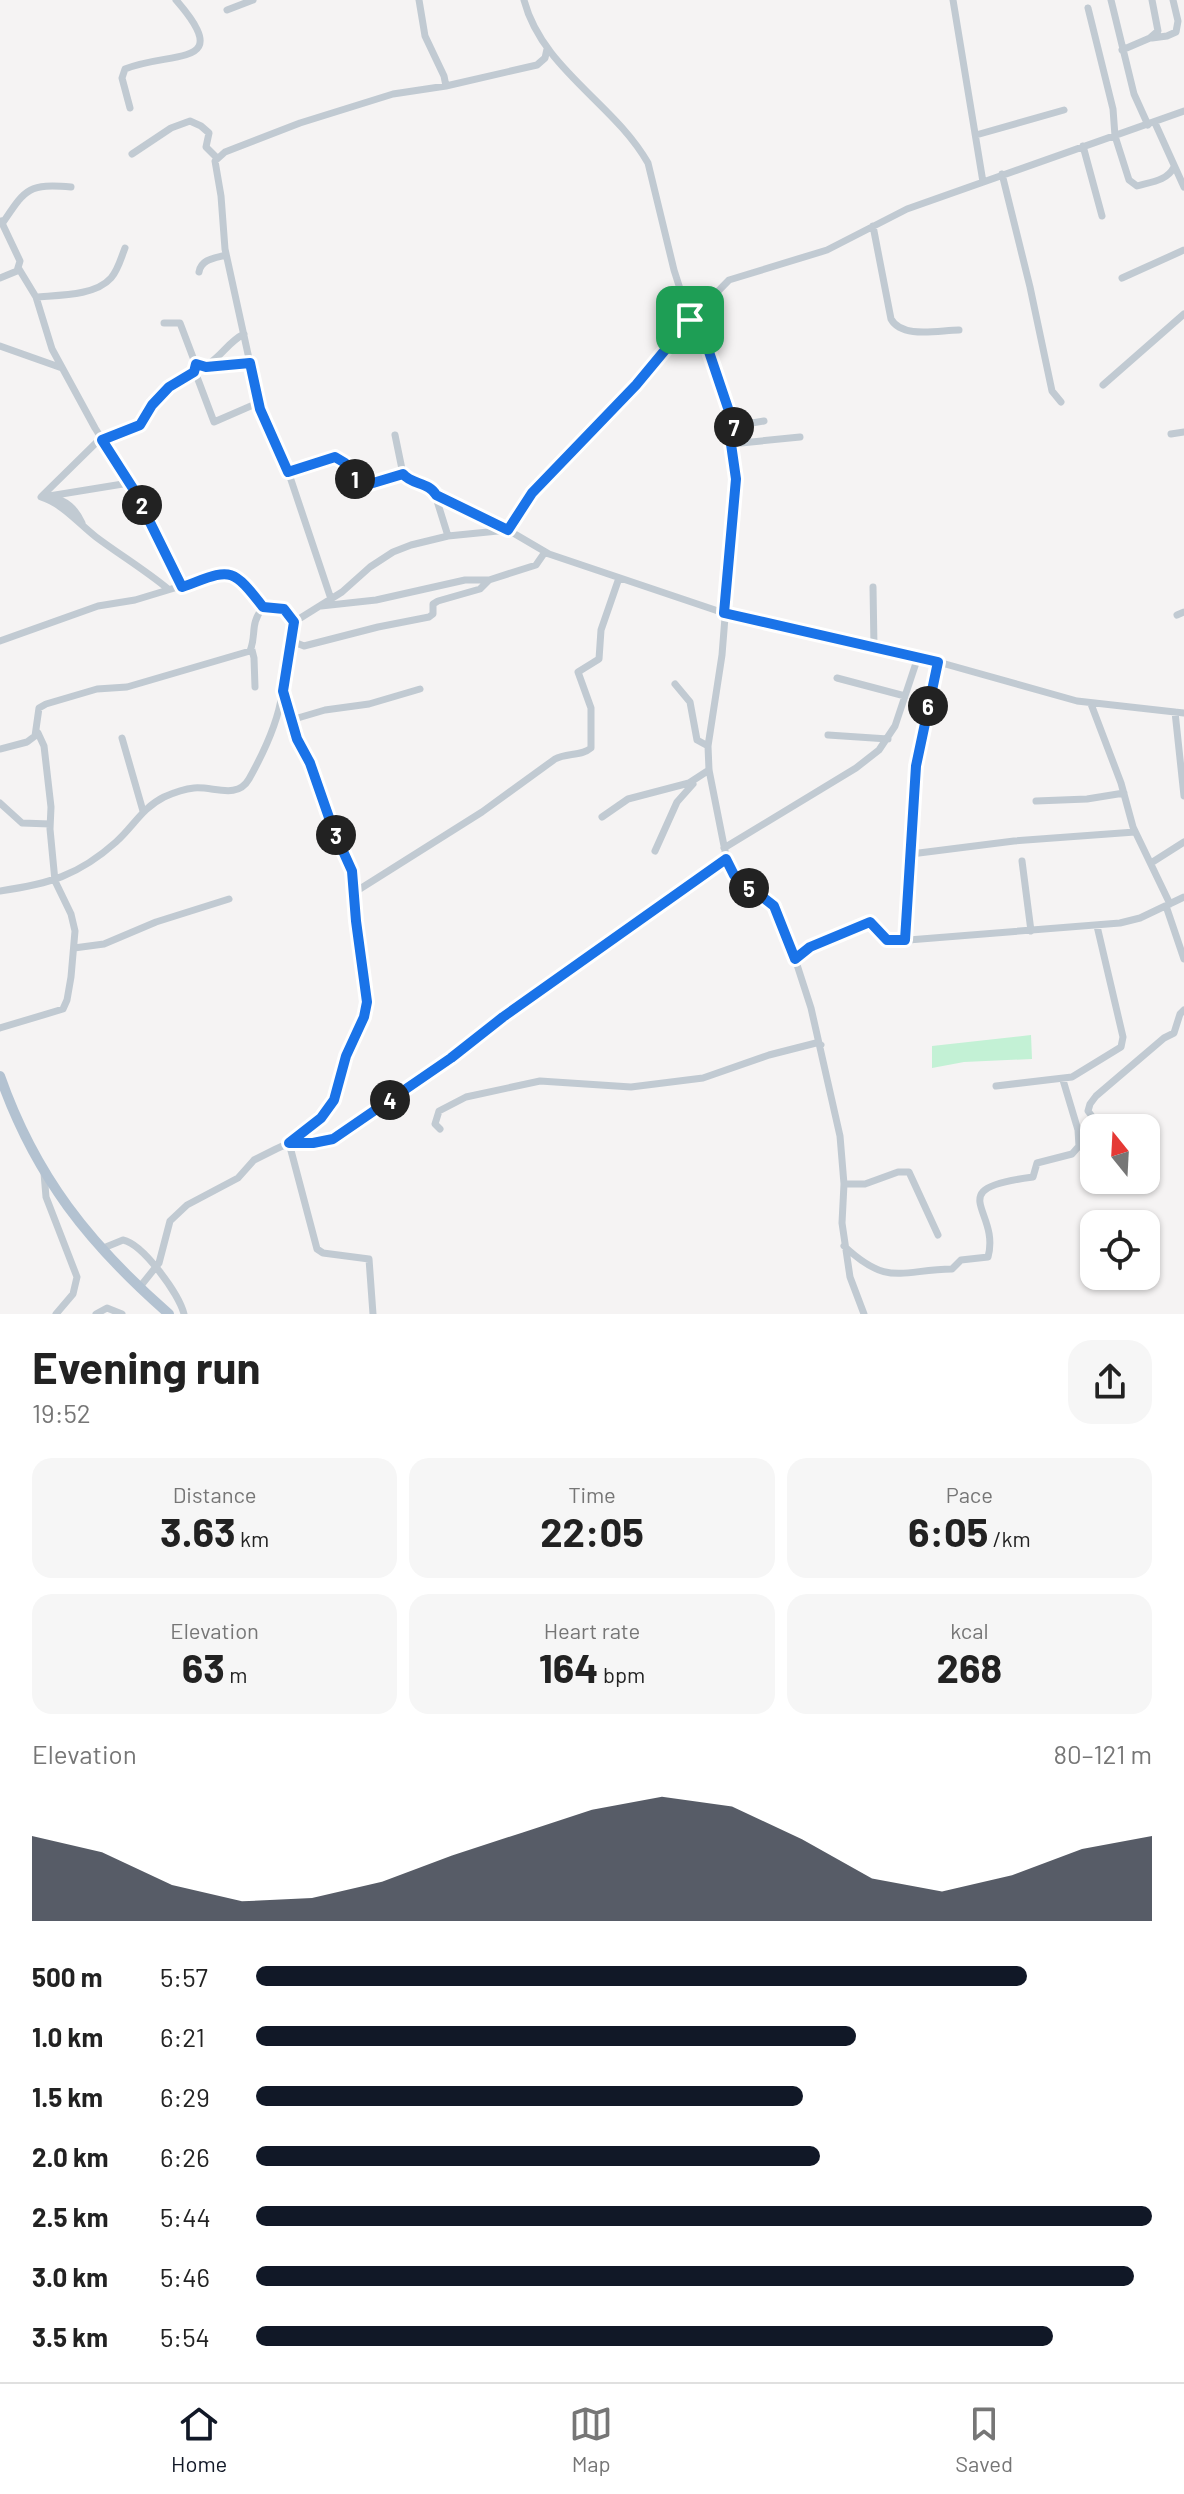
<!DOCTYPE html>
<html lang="en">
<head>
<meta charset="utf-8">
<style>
  :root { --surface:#fff; --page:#f6f6f6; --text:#222; --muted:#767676; --line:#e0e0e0; --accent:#111827 }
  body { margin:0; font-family:Barlow,sans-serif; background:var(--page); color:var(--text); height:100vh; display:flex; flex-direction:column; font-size:30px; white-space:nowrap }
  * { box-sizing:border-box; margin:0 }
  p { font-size:26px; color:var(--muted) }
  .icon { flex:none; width:44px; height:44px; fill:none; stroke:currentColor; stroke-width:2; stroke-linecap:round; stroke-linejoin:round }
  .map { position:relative; height:1314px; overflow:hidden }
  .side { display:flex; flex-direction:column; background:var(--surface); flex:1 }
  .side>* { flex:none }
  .needle { width:52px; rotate:342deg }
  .buttons { position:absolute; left:1080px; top:1114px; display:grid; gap:16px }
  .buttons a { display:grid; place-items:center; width:80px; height:80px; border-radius:16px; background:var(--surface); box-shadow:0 2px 6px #0004; font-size:40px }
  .pin { position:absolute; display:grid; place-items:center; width:68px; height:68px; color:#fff; margin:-34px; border-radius:16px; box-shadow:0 4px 12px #0006 }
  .km { position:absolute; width:40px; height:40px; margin:-20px; border-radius:50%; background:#222; color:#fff; font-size:22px; line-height:40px; text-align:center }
  .round { display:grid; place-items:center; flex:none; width:84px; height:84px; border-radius:24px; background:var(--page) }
  .head { display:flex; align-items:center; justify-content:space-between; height:136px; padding:0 32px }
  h1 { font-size:44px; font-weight:700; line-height:60px }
  .figures { display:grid; grid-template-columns:repeat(3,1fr); gap:12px; height:136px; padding:8px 32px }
  .figures div { display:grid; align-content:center; border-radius:20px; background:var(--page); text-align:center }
  .figures b { font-size:40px; font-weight:700 }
  .figures small { font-size:22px; font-weight:400 }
  .figures p { font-size:22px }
  .chart { height:224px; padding:16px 32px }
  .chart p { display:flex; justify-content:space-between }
  .chart svg { width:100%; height:144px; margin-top:8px; fill:var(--accent); opacity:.7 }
  ul { padding:0 32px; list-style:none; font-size:26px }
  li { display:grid; grid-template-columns:128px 96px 1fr; align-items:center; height:60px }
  li i { height:20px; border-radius:10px; background:var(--accent) }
  .menu { display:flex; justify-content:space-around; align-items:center; height:112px; border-top:2px solid var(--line); background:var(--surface); font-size:22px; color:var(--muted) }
  .menu a { display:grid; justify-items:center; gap:4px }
  .menu .selected { color:var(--accent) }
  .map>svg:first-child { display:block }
  .green { fill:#c3f1d5 }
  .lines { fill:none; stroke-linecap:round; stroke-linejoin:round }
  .street { stroke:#c1cad2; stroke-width:7 }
  .primary { stroke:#b3c2d1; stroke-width:10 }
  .route-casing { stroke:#fff; stroke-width:16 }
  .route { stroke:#1a73e8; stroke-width:10 }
</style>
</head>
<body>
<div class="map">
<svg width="1184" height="1314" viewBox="0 0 1184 1314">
  <rect width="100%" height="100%" fill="#f5f3f3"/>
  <!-- green -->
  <path class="green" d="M1031,1035l1,24 -68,3 -32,6v-22z"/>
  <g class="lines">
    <!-- street -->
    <path class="street" d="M419,0l6,36 19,40 2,10
      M524,0c18,69 90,103 124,163l26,107 16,50 13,14 31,92 -3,18 5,35 -14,176 -14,91 1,24 19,96 6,9 40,31 14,31 23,71 29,128 4,48 -2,39 8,54 14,37
      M953,0l30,182
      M1111,0l23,94 14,31
      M1088,8l25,101 2,27 14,44 8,6c14,-4 30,-5 37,-19
      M227,10l26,-10
      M1152,38l15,-2 9,-4 2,-11 -5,-21
      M1122,50l28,-12 8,-7 -6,-31
      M130,108l-8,-30 3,-9c46,-19 111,0 51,-69
      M1155,123l29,64
      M976,135l88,-25
      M1083,146l19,70
      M132,154l39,-26 19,-7 11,5 8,7 -3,14 10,10
      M1002,174l28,113 22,104 9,11
      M2,224c23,-34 25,-41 69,-37
      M873,226l18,93c11,20 48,11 68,11
      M19,269l17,28 16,52 43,79 39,62 48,97
      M199,272c2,-13 16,-14 27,-17
      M0,278l17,-7 3,-10 -19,-40
      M1122,278l62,-28
      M36,297c23,-2 59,-1 75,-19 7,-8 10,-20 14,-30
      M164,323h16l14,37 6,6 50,-3
      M0,346l62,22
      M207,365c15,-9 21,-23 37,-31
      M194,369l20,53 46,-20
      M1103,385l81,-71
      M734,426l30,-5
      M1171,434l13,-2
      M395,435l8,39 3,4 27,10 15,48
      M102,440l38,-15 12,-20 17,-18 25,-15
      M731,444l69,-7
      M288,472l47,-15 10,6 18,23 40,-12
      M436,495l72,35 24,-37 104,-108 54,-65 39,-40 98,-30 80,-41 277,-98
      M42,496l59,-58
      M41,497c22,7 37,26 55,40 24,18 49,33 72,52
      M43,497l86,-14
      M51,497c16,4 24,11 31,26
      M873,587l1,60
      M331,599l-45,-134 -26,-56 -35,-160 -4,-53 -6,-35 10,-9 75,-29 93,-29 53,-8 91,-21 8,-7 2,-9
      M321,606l55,-6 89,-20h24
      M1177,615l7,-3
      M289,640l15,6 74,-19 51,-10 4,-3v-10l5,-3 42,-12 9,-9 47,-15 9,-13
      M0,641l98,-35 37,-6 89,-27 13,3 26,31 21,2 10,13
      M252,650l2,8 1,29
      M837,678l68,18
      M675,684l15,18 7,38 11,6
      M283,693l14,46 13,24 23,66 19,42 4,50 11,81 -3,15 -18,39 -12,44 -13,18 -32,25 28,106 6,4 46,6 4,55
      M1091,704l30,79 12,44 37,77
      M1175,712l9,84
      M291,720l34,-10 44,-6 51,-15
      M828,735l60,4
      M122,738l21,73
      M0,749l27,-7 8,-6 4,-28 7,-4 51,-15 30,-2 123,-36c7,-17 -1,-25 13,-44
      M1036,801l51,-2 37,-6
      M0,803l22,20 28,1
      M602,817l26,-18 61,-16 20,-13
      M724,848l132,-80 23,-18 16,-24 23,-69
      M655,851l22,-49 16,-18
      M911,854l103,-13 121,-9
      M1022,861l9,70
      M1151,863l33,-21
      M0,891c48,-7 78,-15 116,-49 17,-15 26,-34 48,-45 9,-4 20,-8 30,-9 19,-2 43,12 55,-9 14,-25 29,-57 33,-85 4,-24 3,-50 12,-72l48,-30 28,-25 23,-15 18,-7 37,-9 60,-6 41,24 175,59 207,47 146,41 107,12
      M355,892l127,-80 73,-53c11,-6 27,-3 36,-11v-40l-13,-36 21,-13 2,-29 18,-52
      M1166,906l18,53
      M905,940l11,-174 22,-104
      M74,948l30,-4 52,-22 73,-23
      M795,959l15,-12 60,-25 15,16 11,3 224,-18 20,-5 44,-21
      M0,1028l63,-19 4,-9 4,-23 4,-46 -4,-17 -16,-33 -5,-52 1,-22 -7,-61 -6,-13
      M996,1086l76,-9 49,-30 2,-10 -26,-111
      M1118,1120l-11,4 -10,-1 -9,-12 2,-7 6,-8 68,-58 10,-5 6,-19 4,-4
      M440,1129l-5,-5 4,-13 27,-14 74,-16 91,6 72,-9 66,-23 47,-12 5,2
      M44,1173l2,24 31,80 -4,17 -17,20
      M844,1184h21l33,-12h11l29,63
      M844,1246c44,41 56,24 108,23l9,-9 27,-3c13,-48 -49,-68 45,-80l4,-14 35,-9 7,-8 -1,-16 -15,-50
      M101,1249l22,-9c20,4 56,54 61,74
      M139,1288l20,-25 11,-42 17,-16 51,-27 16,-18 22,-11 13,-6h24l20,-4 118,-81 52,-41 223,-158
      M96,1314l11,-6 15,6"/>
    <!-- primary -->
    <path class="primary" d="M0,1076c35,100 89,168 169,238"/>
  </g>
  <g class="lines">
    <!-- route casing -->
    <g class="route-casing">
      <path id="route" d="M690,320l13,14 31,92 -3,18 5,35 -12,134 214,49 -22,104 -11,174h-18l-17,-18 -60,25 -15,12 -21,-53 -40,-31 -8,-16 -223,158 -52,41 -118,81 -20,4h-24l32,-25 13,-18 12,-44 18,-39 3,-15 -11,-81 -4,-50 -19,-42 -23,-66 -13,-24 -14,-48 11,-69 -10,-13 -21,-2c-33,-43 -33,-37 -81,-20l-48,-97 -32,-50 38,-15 12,-20 17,-18 25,-15 2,-8 10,3 44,-4 10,46 28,63 47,-15 10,6 18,23 40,-12c9,11 26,8 33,21l72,35 24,-37 104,-108z"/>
    </g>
    <!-- route -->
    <use href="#route" class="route"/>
  </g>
</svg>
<div class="buttons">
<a><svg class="needle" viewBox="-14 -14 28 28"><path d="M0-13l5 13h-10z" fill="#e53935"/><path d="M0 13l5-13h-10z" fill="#767676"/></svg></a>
<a><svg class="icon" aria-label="locate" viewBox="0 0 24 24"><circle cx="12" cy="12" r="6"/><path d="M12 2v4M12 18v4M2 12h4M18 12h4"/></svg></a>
</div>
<div class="pin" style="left:690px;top:320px;background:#1e9e55"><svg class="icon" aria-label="arrive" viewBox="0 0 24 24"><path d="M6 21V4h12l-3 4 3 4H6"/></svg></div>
<b class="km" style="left:355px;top:479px">1</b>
<b class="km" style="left:142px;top:505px">2</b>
<b class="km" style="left:336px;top:835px">3</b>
<b class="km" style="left:390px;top:1100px">4</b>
<b class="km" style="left:749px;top:888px">5</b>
<b class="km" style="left:928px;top:706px">6</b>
<b class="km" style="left:734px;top:427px">7</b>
</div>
<section class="side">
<div class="head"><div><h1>Evening run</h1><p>19:52</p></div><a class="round"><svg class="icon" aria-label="share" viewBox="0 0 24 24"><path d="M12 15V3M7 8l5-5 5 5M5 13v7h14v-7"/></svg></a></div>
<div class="figures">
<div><p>Distance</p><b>3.63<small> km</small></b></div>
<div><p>Time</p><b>22:05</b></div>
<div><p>Pace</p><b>6:05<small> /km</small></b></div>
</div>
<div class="figures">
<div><p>Elevation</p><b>63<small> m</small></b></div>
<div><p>Heart rate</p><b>164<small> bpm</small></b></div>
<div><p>kcal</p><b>268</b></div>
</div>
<div class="chart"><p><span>Elevation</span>80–121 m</p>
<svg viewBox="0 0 160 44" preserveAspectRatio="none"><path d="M0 44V18L10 23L20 33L30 38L40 37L50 32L60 24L70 17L80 10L90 6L100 9L110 19L120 31L130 35L140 30L150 22L160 18V44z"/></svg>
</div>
<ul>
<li><b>500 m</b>5:57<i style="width:86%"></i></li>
<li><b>1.0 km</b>6:21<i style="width:67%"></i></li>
<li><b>1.5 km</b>6:29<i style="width:61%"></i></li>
<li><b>2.0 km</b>6:26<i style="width:63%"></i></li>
<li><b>2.5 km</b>5:44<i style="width:100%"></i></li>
<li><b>3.0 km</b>5:46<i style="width:98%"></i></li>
<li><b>3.5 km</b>5:54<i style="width:89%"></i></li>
</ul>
</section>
<nav class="menu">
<a class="selected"><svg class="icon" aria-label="home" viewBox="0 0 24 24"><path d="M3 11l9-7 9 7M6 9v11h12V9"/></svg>Home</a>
<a><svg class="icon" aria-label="map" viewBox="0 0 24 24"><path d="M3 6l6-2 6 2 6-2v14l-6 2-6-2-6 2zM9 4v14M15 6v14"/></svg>Map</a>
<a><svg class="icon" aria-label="saved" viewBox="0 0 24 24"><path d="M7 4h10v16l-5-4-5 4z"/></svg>Saved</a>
</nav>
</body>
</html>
